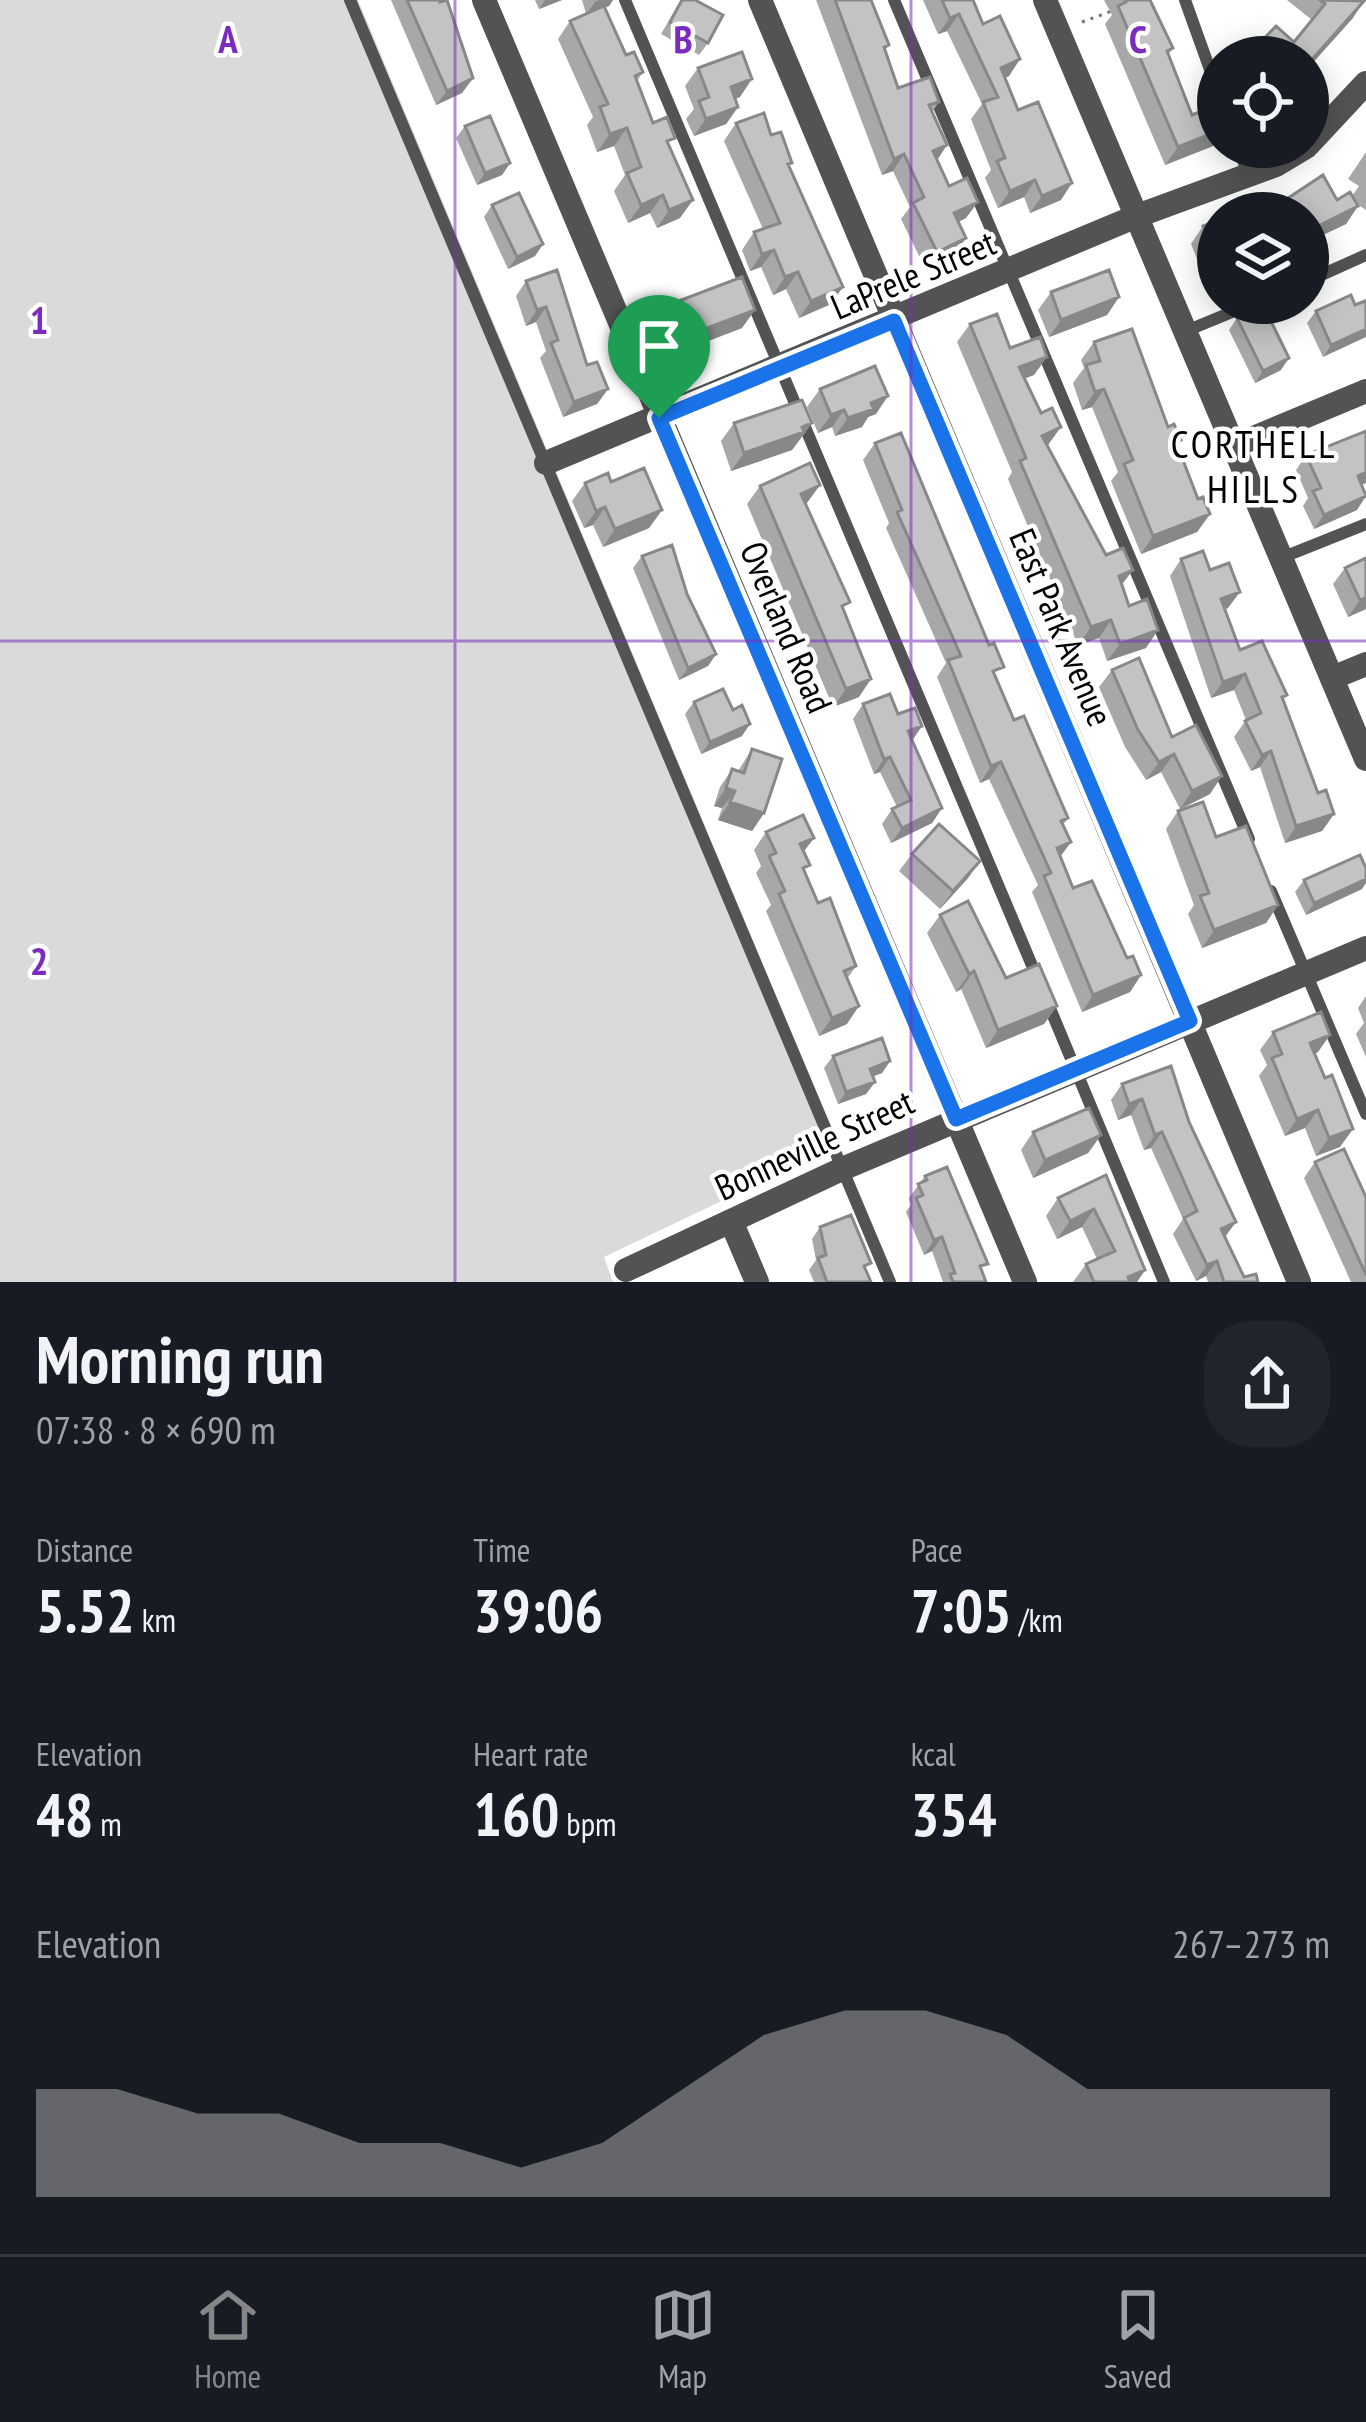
<!DOCTYPE html>
<html lang="en">
<head>
<meta charset="utf-8">
<style>
  :root { --surface:#171b24; --page:#20242c; --text:#f1f3f6; --muted:#9ea1a6; --line:#363941; --accent:#858687 }
  body { margin:0; font-family:"PT Sans Narrow",sans-serif; background:var(--page); color:var(--text); height:100vh; display:flex; flex-direction:column; font-size:45px; white-space:nowrap }
  * { box-sizing:border-box; margin:0 }
  p { font-size:39px; color:var(--muted) }
  .icon { flex:none; width:66px; height:66px; fill:none; stroke:currentColor; stroke-width:2; stroke-linecap:round; stroke-linejoin:round }
  .map { position:relative; height:1282px; overflow:hidden }
  .side { display:flex; flex-direction:column; background:var(--surface); flex:1 }
  .side>* { flex:none }
  .controls { position:absolute; left:1197px; top:36px; display:grid; gap:24px }
  .controls a { display:grid; place-items:center; width:132px; height:132px; border-radius:50%; background:var(--surface); box-shadow:0 6px 30px #0003; font-size:60px }
  .pin { position:absolute; display:grid; place-items:center; width:102px; height:102px; color:#fff; margin:-123px -51px; border-radius:50% 50% 50% 0; rotate:-45deg; box-shadow:0 0 12px #0007 }
  .pin .icon { rotate:45deg }
  .round { display:grid; place-items:center; flex:none; width:126px; height:126px; border-radius:48px; background:var(--page) }
  .summary { display:flex; align-items:center; justify-content:space-between; height:204px; padding:0 36px }
  h1 { font-size:66px; font-weight:700; line-height:90px }
  .metrics { display:grid; grid-template-columns:repeat(3,1fr); gap:18px; height:204px; padding:12px 36px }
  .metrics div { display:grid; align-content:center }
  .metrics b { font-size:60px; font-weight:700 }
  .metrics small { font-size:33px; font-weight:400 }
  .metrics p { font-size:33px }
  .chart { height:336px; padding:24px 36px }
  .chart p { display:flex; justify-content:space-between }
  .chart svg { width:100%; height:216px; margin-top:12px; fill:var(--accent); opacity:.7 }
  .menu { display:flex; justify-content:space-around; align-items:center; height:168px; border-top:3px solid var(--line); background:var(--surface); font-size:33px; color:var(--muted) }
  .menu a { display:grid; justify-items:center; gap:6px }
  .menu .active { color:var(--accent) }
  .map>svg:first-child { display:block }
  .green { fill:#dadada }
  .lines { fill:none; stroke-linecap:round; stroke-linejoin:round }
  .path { stroke:#757575; stroke-width:3; stroke-dasharray:3 6; stroke-linecap:butt }
  .service { stroke:#535353; stroke-width:12 }
  .minor { stroke:#535353; stroke-width:24 }
  .tertiary { stroke:#535353; stroke-width:24 }
  .wall { fill:#a8a8a8 }
  .shaded-wall { fill:#888 }
  .building { fill:#c3c3c3; stroke:#888; stroke-width:3 }
  .route-casing { stroke:#fff; stroke-width:24 }
  .route { stroke:#1a73e8; stroke-width:15 }
  .grid { fill:none; stroke:#7b2cbf; stroke-width:3; stroke-opacity:0.55 }
  .labels { text-anchor:middle; dominant-baseline:central; stroke-width:9; stroke-linejoin:round; paint-order:stroke }
  .street-label { font-size:36px; fill:#000; stroke:#fff }
  .neighbourhood-label { font-size:39px; letter-spacing:3px; fill:#000; stroke:#fff }
  .grid-label { font-size:39px; text-anchor:middle; font-weight:bold; fill:#7b2cbf; stroke:#fff; stroke-width:9; stroke-linejoin:round; paint-order:stroke }
</style>
</head>
<body>
<div class="map">
<svg width="1366" height="1282" viewBox="0 0 1366 1282">
  <rect width="100%" height="100%" fill="#fff"/>
  <!-- green -->
  <path class="green" d="M0,0h358l481,1145 -235,112 9,25h-613z"/>
  <g class="lines">
    <!-- path -->
    <path class="path" d="M1082,22l30,-11"/>
    <!-- service -->
    <path class="service" d="M350,0l540,1282
      M625,0l414,982
      M894,0l355,839
      M1185,0l33,92
      M1238,147l10,27
      M1308,281l58,-26
      M1186,331l68,-28
      M1281,558l85,-34
      M1271,891l95,223
      M1047,1001l117,281"/>
    <!-- minor -->
    <path class="minor" d="M484,0l541,1282
      M760,0l539,1282
      M1308,145l58,-62
      M1234,446l132,-55
      M546,463l591,-247 139,-51 30,-18
      M1332,678l34,-14
      M731,1221l26,61
      M626,1270l216,-101 524,-221"/>
    <!-- tertiary -->
    <path class="tertiary" d="M1045,0l321,759"/>
  </g>
  <!-- wall -->
  <path class="wall" d="M391,0h49l33,78 -11,15 -26,12z
    M535,0h27l-23,9z
    M582,0h31l-4,6 -4,2 21,47 17,17 -6,9 16,42 16,24 11,71 -23,10 -7,-15 -22,10 -14,-32 11,-16 -11,-29 -17,6 -10,-27 6,-8 -35,-78 12,-18 16,-7z
    M681,0l27,43 -9,12 -38,-21z
    M816,0h55l18,45 -4,5 13,38 41,14 -7,10 5,48 29,58 -8,4 -4,33 -29,13 -24,-49 9,-12 -17,-36 -11,4z
    M923,0h50l10,24 37,35 -11,17 -4,2 13,32 43,90 -31,13 -6,-16 -26,11 -13,-30 6,-8 -20,-51 11,-15 -35,-73 -9,3z
    M1104,0h46l23,48 -5,7 24,60 21,31 -48,19 -60,-141 7,-9z
    M1287,0h75l2,1 -12,18 -44,49v-11h-59l7,-10 38,-5 18,-22z
    M698,68l42,29 -5,1 3,9 -12,17 -32,12 -8,-17 8,-10 -9,-23z
    M736,123l35,12 18,32 42,137 -32,14 -13,-29 -13,6 -12,-28 -11,4 -8,-21 12,-18 9,-3 -39,-88z
    M465,126l45,37 -8,12 -25,10 -21,-47z
    M1366,152v58l-9,-6 1,2 -12,18 -38,18v-29l-38,-3 82,-14 7,-10 -11,-7z
    M492,205l51,39 -8,12 -27,13 -24,-52z
    M1218,220v71l-7,2 -20,-49 12,-18z
    M526,281l61,84 21,24 -11,15 -34,13 -23,-59 6,-7 -10,-29 -10,4 -10,-30z
    M1051,292l68,5 -12,18 -58,22 -11,-27z
    M681,300l61,28 -60,23 -13,-34z
    M1365,301l-42,56 -16,-34 9,-12 39,-6z
    M1237,318l44,52 -26,13 -26,-53z
    M970,324l40,24 24,27 -10,3 24,67 -1,1 75,139 24,63 -39,13 -8,-23 -21,7 -70,-166 4,-7 -55,-130z
    M1094,342l74,85 30,72 12,15 -13,18 -56,22 -30,-73 7,-9 -26,-65 -10,3 -9,-27 11,-15 -3,-8z
    M820,389l56,25 -8,3 -6,10 -27,9 -3,-9 -14,6 -11,-26z
    M734,423h78l-20,27 -61,21 -10,-30z
    M875,443l121,235 18,42 54,98 -5,7 8,17 -11,15 13,31 68,87 -11,17 -48,20 -50,-120 6,-7 -49,-106 -9,4 -43,-106 9,-14 -60,-135 3,-5 -26,-63z
    M1306,455l60,28 -4,1 -5,26 -43,19 -11,-23 5,-8 -12,-28z
    M611,482l51,28 -13,18 -46,19 -10,-22 -9,3 -12,-27 13,-18z
    M820,485l-15,19 39,106 15,87 -26,10 -86,-203 13,-18z
    M642,556l45,38 29,60 -8,12 -29,14 -46,-112z
    M1181,559l29,11 18,38 -3,1 15,41 43,51 35,92 16,21 -12,17 -37,12 -25,-76 -9,4 -17,-34 12,-17 -12,-30 -23,8 -41,-122z
    M1345,568l21,41 -18,8 -15,-33z
    M1112,670l60,67 38,57 -30,15 -19,-37 -15,8 -21,-33 -26,-60z
    M694,702l39,8 9,26 -41,18 -16,-40z
    M863,704l35,10 44,94 -10,15 -41,20 -9,-19 10,-15 5,-2 -17,-35 -6,2 -21,-55z
    M752,749l12,64 -12,18 -34,-11 4,-12 -8,-2 6,-19 12,-18 6,2z
    M1178,811l38,26 62,68 -12,18 -64,25 -14,-34 6,-9 -28,-76z
    M766,832l48,6 -11,14 2,20 13,31 38,63 -9,13v45l-28,12 -53,-125 5,-6 -15,-32 5,-7 -7,-16z
    M912,854l68,7 -12,17 -28,31 -41,-38z
    M1304,880l58,9 -56,26 -11,-23z
    M940,915l66,63 51,28 -13,18 -58,24 -25,-59 -5,3 -29,-59z
    M1366,996v61l-10,-23 8,-11 -6,-15z
    M1273,1032l45,20 -3,2 25,93 -24,9 -11,-28 -20,8 -26,-60 8,-11 -7,-15z
    M833,1056l57,5 -8,12 -9,3 2,6 -9,12 -28,10 -14,-36z
    M1171,1066l54,172 19,39 14,5h-50l-2,-6 -10,5 -23,-47 10,-15 -32,-71 -7,2 -13,-35 -13,5 -7,-20 11,-16z
    M1033,1132l68,3 -13,18 -55,25 -12,-28z
    M1315,1162l51,35v85h-15l-47,-104z
    M1106,1175l39,95 -8,12h-64l13,-18 11,-5 -15,-32 -25,12 -11,-23 12,-18z
    M925,1176l58,96 3,10h-43l-11,-31 -8,4 -18,-43 5,-7 -2,-7z
    M820,1227l46,44 5,11h-57l-5,-12 7,-10 -4,-21z"/>
  <!-- shaded-wall -->
  <path class="shaded-wall" d="M545,0h17l-23,9z
    M600,0h13l-4,6 -23,8 9,-12z
    M1364,1l-12,18 -44,49v-4z
    M959,14l-12,17 -9,3 12,-16z
    M1020,59l-11,17 -20,9 12,-17z
    M473,78l-11,15 -26,12 11,-14z
    M752,79l-12,18 -22,8 13,-18z
    M738,107l-12,17 -32,12 12,-17z
    M627,128l-13,18 -17,6 13,-18z
    M1218,131v8l-5,7 -48,19 13,-18z
    M947,145l-11,17 -3,-11z
    M904,154l-11,17 -11,4 12,-16z
    M510,163l-8,12 -25,10 8,-12z
    M1035,180l-11,17 -26,11 12,-17z
    M1072,183l-11,17 -31,13 12,-17z
    M663,195l-13,18 -22,10 13,-18z
    M693,200l-13,18 -23,10 12,-18z
    M978,202l-12,16 -23,11 11,-16z
    M1358,206l-12,18 -38,18v-11z
    M966,238l-12,17 -29,13 12,-16z
    M543,244l-8,12 -27,13 9,-12z
    M774,250l-13,17 -11,4 12,-17z
    M798,272l-12,17 -13,6 12,-18z
    M843,287l-12,17 -32,14 12,-17z
    M1119,297l-12,18 -58,22 12,-17z
    M546,307l-10,15 -10,4 11,-16z
    M755,310l-13,18 -60,23 12,-18z
    M1366,329v8l-43,20 8,-12z
    M1047,357l-13,18 -27,10 12,-18z
    M1289,358l-8,12 -26,13 8,-12z
    M608,389l-11,15 -34,13 11,-15z
    M1104,389l-12,18 -10,3 13,-18z
    M888,396l-12,18 -8,3 -6,10 -27,9 13,-18 23,-15z
    M844,410l-12,17 -14,6 13,-18z
    M812,423l-20,27 -61,21 13,-18z
    M1061,427l-13,18 -19,9 13,-18z
    M1366,472v11l-18,7 10,-14z
    M820,485l-13,18 -19,8 13,-17z
    M1366,496l-9,14 -43,19 10,-14z
    M605,507l-12,18 -9,3 12,-17z
    M662,510l-13,18 -46,19 12,-18z
    M1210,514l-13,18 -56,22 12,-18z
    M1133,570l-13,17 -1,-11z
    M1240,592l-12,16 -18,7 11,-16z
    M1366,598v11l-18,8 12,-17z
    M1111,620l-12,18 -21,7 13,-18z
    M1158,630l-12,18 -39,13 13,-17z
    M716,654l-8,12 -29,14 9,-12z
    M1245,674l-11,16 -23,8 12,-16z
    M871,679l-12,18 -26,10 13,-18z
    M750,724l-8,12 -41,18 9,-12z
    M922,726l-10,15 -4,-10z
    M1271,751l-11,16 -9,4 11,-16z
    M1174,754l-13,18 -15,8 13,-18z
    M890,757l-10,15 -6,2 10,-15z
    M1001,762l-12,17 -9,4 11,-17z
    M1222,776l-12,18 -30,15 12,-18z
    M726,788l9,3 -13,17 -8,-2z
    M730,802l34,11 -12,18 -34,-11z
    M942,808l-10,15 -41,20 11,-15z
    M1334,814l-12,17 -37,12 11,-17z
    M814,838l-13,17 -1,-11z
    M1071,842l-12,16 -14,7 12,-17z
    M980,861l-12,17 -28,31 13,-18z
    M1366,879v4l-4,6 -56,26 8,-12z
    M1278,905l-12,18 -64,25 12,-18z
    M974,971l-13,18 -5,3 13,-18z
    M1141,975l-11,17 -48,20 11,-17z
    M859,1006l-12,18 -28,12 13,-18z
    M1057,1006l-13,18 -58,24 12,-18z
    M1330,1035l-12,17 -20,9 12,-18z
    M890,1061l-8,12 -21,8 9,-12z
    M875,1082l-9,12 -28,10 8,-12z
    M1142,1099l-11,16 -13,5 11,-16z
    M1318,1110l-13,18 -20,8 12,-17z
    M1353,1129l-13,18 -24,9 13,-18z
    M1162,1132l-11,16 -7,2 11,-15z
    M1101,1135l-13,18 -55,25 12,-18z
    M1094,1209l-12,18 -25,12 13,-18z
    M1236,1222l-11,15 -4,-8z
    M942,1237l-10,14 -8,4 10,-15z
    M1217,1261l-11,15 -10,5 11,-16z
    M1145,1270l-8,12h-12l3,-5z"/>
  <!-- building -->
  <path class="building" d="M407,0h33v2l7,-2 26,78 -26,13z
    M682,0h13l28,15 -15,28 -38,-21z
    M835,0h36l18,45 -5,2 14,41 32,-11 9,25 -10,3 18,40 -14,6 16,35 18,-8 11,24 -24,11 12,25 -29,14 -24,-49 11,-6 -20,-43 -10,5z
    M942,0h31l10,24 17,-8 20,43 -19,9 17,42 20,-8 34,81 -30,13 -7,-16 -25,11 -13,-30 8,-3 -22,-56 15,-5 -39,-83 -9,4z
    M1126,0h24l23,48 -6,3 25,64 25,-10 1,26 -40,16 -60,-141 8,-4z
    M1320,0l44,1 -56,63v-7h-40l-12,-10 20,-21 18,16 31,-38z
    M604,6l22,49 8,-3 9,20 -8,4 18,47 14,-6 8,21 -8,3 26,59 -24,10 -6,-15 -22,10 -14,-32 14,-6 -14,-39 -17,6 -10,-27 8,-3 -38,-83z
    M742,52l10,27 -21,8 7,20 -32,12 -7,-18 10,-4 -11,-29z
    M764,113l7,22 10,-3 11,31 -4,1 55,123 -32,14 -13,-29 -13,5 -11,-27 -12,4 -8,-22 26,-9 -44,-100z
    M490,116l20,47 -25,10 -20,-47z
    M1323,175l14,25 13,-8 8,14 -50,25v-18h-72l31,-12 3,9z
    M519,193l24,51 -26,13 -25,-52z
    M1218,220v42l-15,-36z
    M557,270l30,95 10,-3 11,27 -34,13 -23,-59 7,-3 -12,-33 -9,3 -11,-29z
    M1109,270l10,27 -58,23 -10,-28z
    M742,277l13,33 -61,23 -13,-33z
    M1351,295l4,10 10,-4 1,2v26l-35,16 -15,-34z
    M1263,305l26,53 -26,13 -26,-53z
    M997,314l13,34 30,-11 7,20 -28,10 22,46 11,-5 9,19 -19,9 64,119 17,-7 10,22 -14,6 10,30 18,-7 11,31 -38,14 -9,-24 -20,7 -71,-166 6,-3 -56,-134z
    M1132,329l36,98 6,-3 7,16 -5,2 22,57 5,-2 7,17 -57,22 -29,-72 9,-4 -29,-71 -9,3 -9,-27 14,-4 -6,-19z
    M875,366l13,30 -17,7 3,6 -26,9 -4,-8 -13,5 -11,-26z
    M802,400l10,23 -10,4 2,5 -60,21 -10,-30z
    M1366,431v41l-8,4 8,20 -42,19 -11,-24 8,-3 -15,-33z
    M901,433l88,212 5,-2 10,24 -11,4 21,49 10,-4 44,102 -7,3 10,21 -14,6 16,40 19,-7 35,77 6,-2 8,19 -48,20 -49,-119 7,-3 -50,-111 -10,4 -43,-106 13,-4 -64,-144 5,-2 -27,-67z
    M810,463l10,22 -19,9 49,108 -8,4 29,73 -25,10 -86,-203z
    M644,468l18,42 -47,19 -10,-22 -9,4 -11,-28 23,-10 3,9z
    M672,545l15,49 29,60 -28,14 -46,-112z
    M1203,551l7,19 19,-7 11,29 -19,7 19,51 22,-9 25,54 -5,2 36,96 8,-3 8,24 -38,12 -25,-75 -9,4 -17,-34 16,-8 -16,-39 -22,8 -42,-123z
    M1366,558v40l-6,2 -15,-32z
    M1139,658l33,79 24,-12 26,51 -30,15 -18,-37 -15,8 -21,-32 -26,-60z
    M723,689l10,21 9,-5 8,19 -40,18 -16,-40z
    M890,694l8,20 17,-6 7,18 -14,5 34,77 -40,20 -10,-19 19,-9 -21,-43 -6,2 -21,-55z
    M752,749l30,10 -18,54 -34,-11 5,-11 -9,-3 6,-19 12,4z
    M1203,802l13,35 30,-11 32,79 -64,25 -14,-34 9,-3 -31,-82z
    M803,815l11,23 -14,6 10,21 -7,3 15,35 12,-5 26,68 -12,5 15,35 -27,12 -53,-124 6,-3 -16,-35 7,-3 -10,-21z
    M939,824l41,37 -27,30 -41,-37z
    M1360,855l6,13v11l-52,24 -10,-23z
    M968,901l38,77 33,-14 18,42 -59,24 -24,-59 -5,3 -29,-59z
    M1321,1012l9,23 -20,8 15,35 7,-3 21,54 -24,9 -11,-28 -21,9 -25,-61 10,-4 -9,-22z
    M882,1038l8,23 -20,8 5,13 -29,10 -13,-36z
    M1171,1066l18,56 47,100 -15,7 23,48 12,-3 2,8h-34l-7,-21 -10,4 -23,-47 13,-7 -35,-79 -7,3 -13,-36 -13,5 -7,-20z
    M1089,1108l12,27 -56,25 -12,-28z
    M1344,1149l22,48v78l-51,-113z
    M947,1167l41,97 -8,2 6,16h-33l-3,-8 5,-1 -13,-36 -8,3 -18,-42 7,-3 -5,-11 9,-4 -2,-4z
    M1106,1175l39,95 -17,7 2,5h-36l-8,-18 29,-13 -21,-42 -24,12 -12,-23z
    M851,1215l20,48 -7,3 7,16h-44l-9,-24 8,-3 -6,-28z"/>
  <g class="lines">
    <!-- route casing -->
    <g class="route-casing">
      <path id="route" d="M894,321l296,700 -234,98 -297,-701z"/>
    </g>
    <!-- route -->
    <use href="#route" class="route"/>
  </g>
  <!-- grid -->
  <path class="grid" d="M455,0v1282M911,0v1282M0,641h1366"/>
  <g class="labels">
    <!-- street labels -->
    <g class="street-label">
      <text transform="translate(913 274) rotate(-23)">LaPrele Street</text>
      <text transform="translate(787 627) rotate(67)">Overland Road</text>
      <text transform="translate(1062 627) rotate(67)">East Park Avenue</text>
      <text transform="translate(814 1144) rotate(-25)">Bonneville Street</text>
    </g>
    <!-- neighbourhood labels -->
    <g class="neighbourhood-label">
      <text x="1254" y="443">CORTHELL<tspan x="1254" dy="45">HILLS</tspan></text>
    </g>
  </g>
  <g class="grid-label">
    <text x="228" y="53">A</text>
    <text x="683" y="53">B</text>
    <text x="1138" y="53">C</text>
    <text x="39" y="334">1</text>
    <text x="39" y="975">2</text>
  </g>
</svg>
<div class="controls">
<a><svg class="icon" aria-label="locate" viewBox="0 0 24 24"><circle cx="12" cy="12" r="6"/><path d="M12 2v4M12 18v4M2 12h4M18 12h4"/></svg></a>
<a><svg class="icon" aria-label="layers" viewBox="0 0 24 24"><path d="M12 4l9 5-9 5-9-5zM3 14l9 5 9-5"/></svg></a>
</div>
<div class="pin" style="left:659px;top:418px;background:#1e9e55"><svg class="icon" aria-label="arrive" viewBox="0 0 24 24"><path d="M6 21V4h12l-3 4 3 4H6"/></svg></div>
</div>
<section class="side">
<div class="summary"><div><h1>Morning run</h1><p>07:38 · 8 × 690 m</p></div><a class="round"><svg class="icon" aria-label="share" viewBox="0 0 24 24"><path d="M12 15V3M7 8l5-5 5 5M5 13v7h14v-7"/></svg></a></div>
<div class="metrics">
<div><p>Distance</p><b>5.52<small> km</small></b></div>
<div><p>Time</p><b>39:06</b></div>
<div><p>Pace</p><b>7:05<small> /km</small></b></div>
</div>
<div class="metrics">
<div><p>Elevation</p><b>48<small> m</small></b></div>
<div><p>Heart rate</p><b>160<small> bpm</small></b></div>
<div><p>kcal</p><b>354</b></div>
</div>
<div class="chart"><p><span>Elevation</span>267–273 m</p>
<svg viewBox="0 0 160 44" preserveAspectRatio="none"><path d="M0 44V22L10 22L20 27L30 27L40 33L50 33L60 38L70 33L80 22L90 11L100 6L110 6L120 11L130 22L140 22L150 22L160 22V44z"/></svg>
</div>
</section>
<nav class="menu">
<a class="active"><svg class="icon" aria-label="home" viewBox="0 0 24 24"><path d="M3 11l9-7 9 7M6 9v11h12V9"/></svg>Home</a>
<a><svg class="icon" aria-label="map" viewBox="0 0 24 24"><path d="M3 6l6-2 6 2 6-2v14l-6 2-6-2-6 2zM9 4v14M15 6v14"/></svg>Map</a>
<a><svg class="icon" aria-label="saved" viewBox="0 0 24 24"><path d="M7 4h10v16l-5-4-5 4z"/></svg>Saved</a>
</nav>
</body>
</html>
